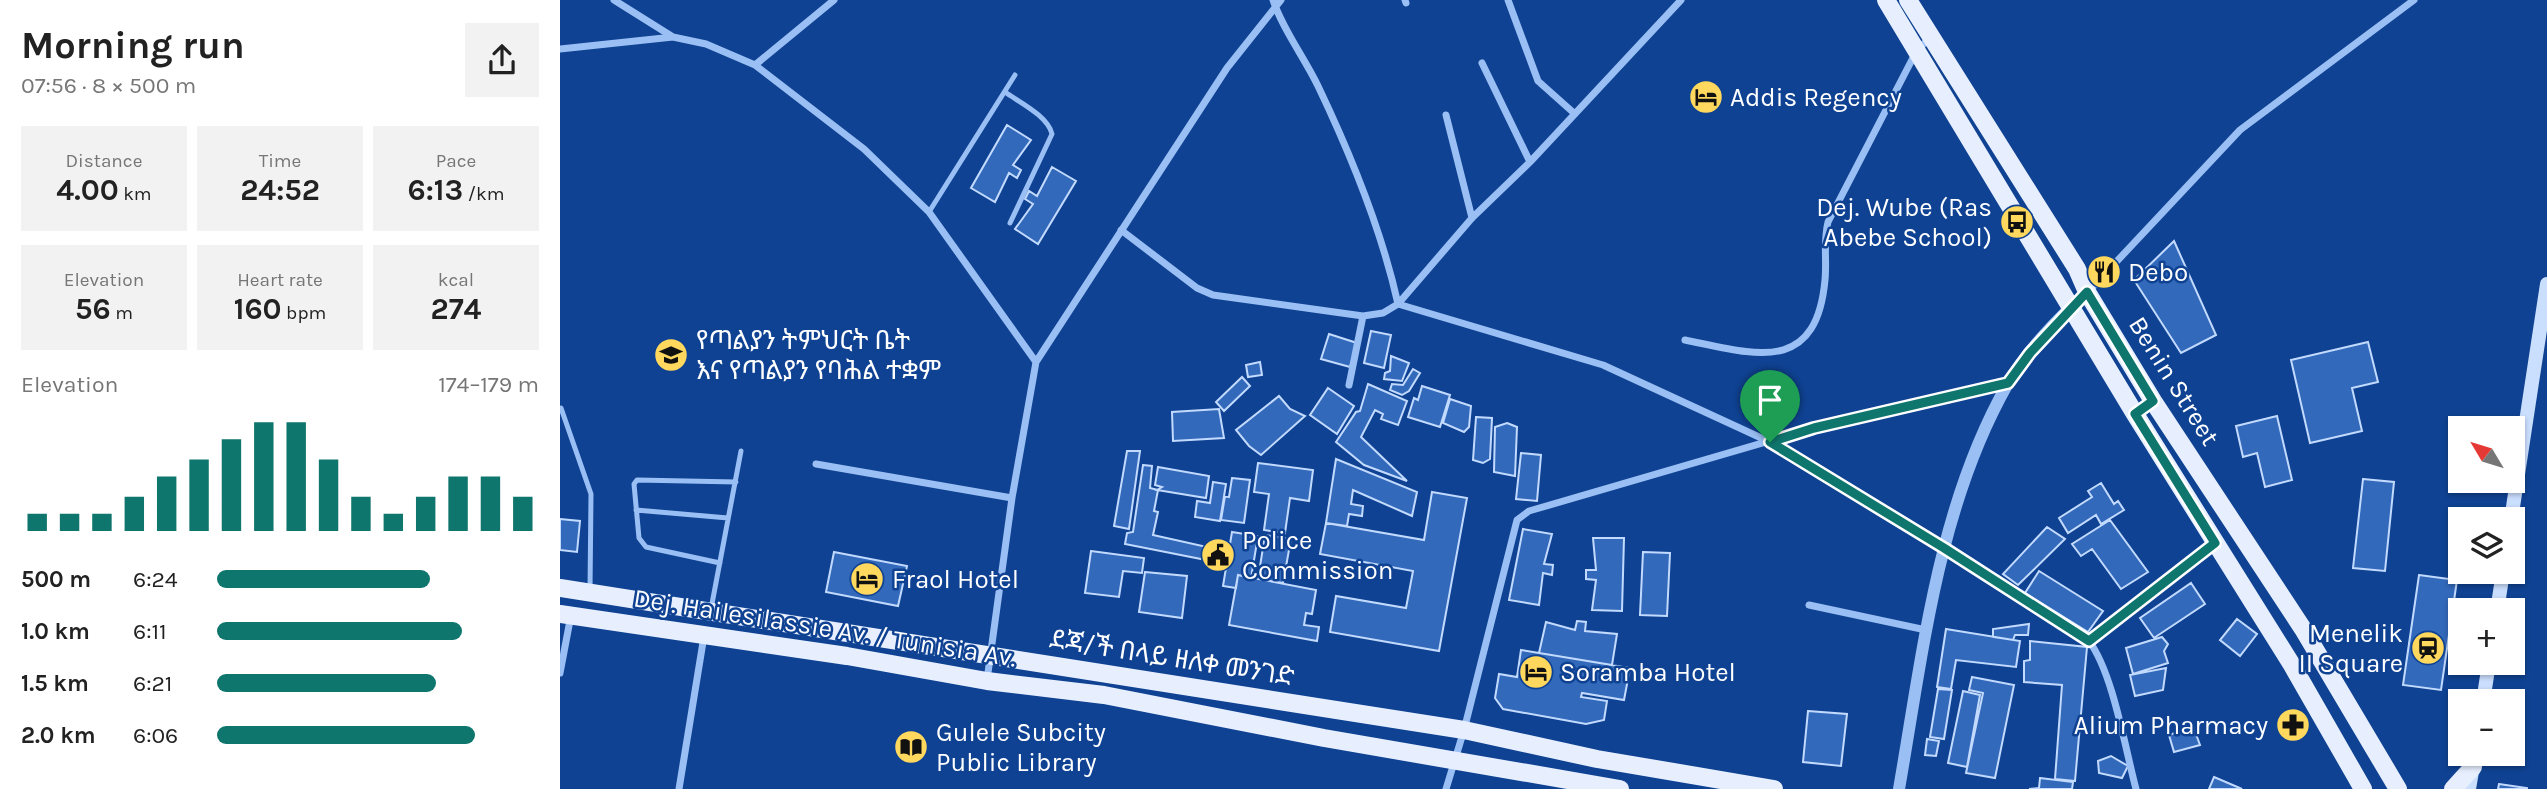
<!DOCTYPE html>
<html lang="en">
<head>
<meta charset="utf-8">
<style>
  :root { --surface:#fff; --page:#f2f2f2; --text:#222; --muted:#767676; --accent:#0f766e }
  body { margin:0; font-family:Karla,"Noto Sans Ethiopic",sans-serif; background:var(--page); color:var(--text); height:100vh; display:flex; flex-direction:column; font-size:26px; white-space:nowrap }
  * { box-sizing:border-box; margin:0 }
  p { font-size:23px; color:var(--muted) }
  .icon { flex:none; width:38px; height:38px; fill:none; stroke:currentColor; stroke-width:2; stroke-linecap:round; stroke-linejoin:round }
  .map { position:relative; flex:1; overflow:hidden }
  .sheet { display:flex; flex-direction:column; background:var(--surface); width:560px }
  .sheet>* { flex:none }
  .needle { width:46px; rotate:308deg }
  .tools { position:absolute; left:1888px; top:416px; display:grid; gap:14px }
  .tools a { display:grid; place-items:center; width:77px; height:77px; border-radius:0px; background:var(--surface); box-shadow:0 2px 5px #0004; font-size:35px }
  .pin { position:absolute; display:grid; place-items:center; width:60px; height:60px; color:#fff; margin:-72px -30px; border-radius:50% 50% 50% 0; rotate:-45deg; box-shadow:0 0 7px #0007 }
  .pin .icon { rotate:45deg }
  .round { display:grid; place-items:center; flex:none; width:74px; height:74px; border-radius:0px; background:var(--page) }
  .summary { display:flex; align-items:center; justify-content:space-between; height:119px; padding:0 21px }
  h1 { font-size:38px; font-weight:700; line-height:52px }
  .stats { display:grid; grid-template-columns:repeat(3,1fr); gap:10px; height:119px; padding:7px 21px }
  .stats div { display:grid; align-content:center; border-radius:0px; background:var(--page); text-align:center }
  .stats b { font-size:30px; font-weight:700 }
  .stats small { font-size:19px; font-weight:400 }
  .stats p { font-size:19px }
  .chart { height:196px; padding:14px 21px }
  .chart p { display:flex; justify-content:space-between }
  .chart svg { width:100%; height:126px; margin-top:7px; stroke:var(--accent); stroke-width:6 }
  ul { padding:0 21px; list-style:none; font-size:23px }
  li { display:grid; grid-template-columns:112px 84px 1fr; align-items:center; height:52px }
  li i { height:18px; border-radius:9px; background:var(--accent) }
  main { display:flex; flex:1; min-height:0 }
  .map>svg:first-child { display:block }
  .building { fill:#3369ba; stroke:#c2dafe; stroke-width:2 }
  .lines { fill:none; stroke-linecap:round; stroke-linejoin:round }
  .service { stroke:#9abff4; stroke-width:5 }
  .minor { stroke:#9abff4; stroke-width:7 }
  .tertiary { stroke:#9abff4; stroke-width:12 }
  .secondary { stroke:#cadefd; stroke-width:14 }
  .primary { stroke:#e7efff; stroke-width:18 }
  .route-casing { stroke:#fff; stroke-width:14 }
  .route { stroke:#0f766e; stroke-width:9 }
  .labels { text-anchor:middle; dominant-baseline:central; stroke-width:5; stroke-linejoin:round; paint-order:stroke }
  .poi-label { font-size:26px; fill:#fff; stroke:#0f4292; text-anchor:start }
  .street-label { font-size:26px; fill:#fff; stroke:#0f4292 }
</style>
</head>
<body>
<main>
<section class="sheet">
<div class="summary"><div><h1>Morning run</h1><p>07:56 · 8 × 500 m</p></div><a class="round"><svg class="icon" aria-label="share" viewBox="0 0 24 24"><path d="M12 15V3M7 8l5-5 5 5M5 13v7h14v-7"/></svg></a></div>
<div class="stats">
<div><p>Distance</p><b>4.00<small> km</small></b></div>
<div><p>Time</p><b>24:52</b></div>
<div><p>Pace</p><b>6:13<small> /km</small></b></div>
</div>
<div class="stats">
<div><p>Elevation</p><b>56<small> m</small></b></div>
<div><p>Heart rate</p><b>160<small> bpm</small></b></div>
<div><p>kcal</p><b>274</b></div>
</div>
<div class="chart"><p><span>Elevation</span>174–179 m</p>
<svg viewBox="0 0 160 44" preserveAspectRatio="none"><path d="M5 44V38M15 44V38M25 44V38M35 44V32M45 44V25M55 44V19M65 44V12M75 44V6M85 44V6M95 44V19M105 44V32M115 44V38M125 44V32M135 44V25M145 44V25M155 44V32"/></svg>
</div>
<ul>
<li><b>500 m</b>6:24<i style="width:66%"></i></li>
<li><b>1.0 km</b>6:11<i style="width:76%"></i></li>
<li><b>1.5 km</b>6:21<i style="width:68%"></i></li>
<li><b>2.0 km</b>6:06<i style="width:80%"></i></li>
</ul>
</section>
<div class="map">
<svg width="1987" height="789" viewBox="0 0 1987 789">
  <rect width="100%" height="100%" fill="#0f4292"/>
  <!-- building -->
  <path class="building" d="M447,125l24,15 -18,25 8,5 -4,8 -8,-5 -14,29 -24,-14z
    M492,167l24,14 -38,63 -23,-15 18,-25 -8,-5 4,-8 8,5z
    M1614,241l42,94 -35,18 -47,-73z
    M811,331l20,4 -7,33 -20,-5z
    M769,334l28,9 -7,24 -29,-8z
    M1808,342l10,40 -26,6 10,43 -52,12 -19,-83z
    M831,356l18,7 -7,18 -18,-2 1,-6 5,-2z
    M700,362l2,13 -14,2 -2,-12z
    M853,369l7,4 -11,18 -7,4 -12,-5 2,-6 11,1z
    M682,377l8,9 -26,25 -8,-9z
    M808,384l39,17 -9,24 -17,-6 2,-5 -8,-4 -14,27 46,44 -43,-16 -28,-23 20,-30 4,-1z
    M862,386l28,9 -10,32 -32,-10 6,-19 4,2z
    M768,388l26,18 -17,28 -27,-19z
    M719,396l11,13 15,7 -44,39 -12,-9 -13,-16z
    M890,399l21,7 -2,21 -5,5 -21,-9z
    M659,409l5,29 -51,3 -1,-29z
    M1717,416l15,64 -27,7 -8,-34 -14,4 -7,-31z
    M916,417l16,1 -2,41 -7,4 -10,-3z
    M947,423l10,4 -2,49 -21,-4 1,-45z
    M567,451h13l-11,78 -15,-3z
    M961,453l20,2 -4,46 -21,-2z
    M776,459l81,33 -5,24 -59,-26 -2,14 12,2 -1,10 -13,-2 -2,12 -21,-3z
    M698,463l55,7 -4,31 -19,-3 -5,35 -21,-3 5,-36 -15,-2z
    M583,465l9,1 -2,22 8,2 -4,21 4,1 -5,23 54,12 -1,13 -81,-16 2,-11 6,-1z
    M598,467l51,9 -3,22 -49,-8 5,-3 -7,-2z
    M672,478l18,2 -6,43 -23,-3 4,-24 4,1z
    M1803,479l31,3 -9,89 -32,-3z
    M653,482l13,2 -6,37 -25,-4 2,-16 13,2z
    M1541,483l13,21 4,-3 6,9 -23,14 -5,-9 -28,18 -9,-15 33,-21 -4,-6z
    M872,492l35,6 -28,153 -109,-19 6,-36 70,12 7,-37 -93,-17 6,-31 98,17z
    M0,519l20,2 -3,31 -17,-2z
    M1550,520l38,52 -27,17 -29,-40 -11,7 -9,-12z
    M1487,527l18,12 -47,46 -15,-11z
    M963,529l29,5 -8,30 9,1 -1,10 -9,-2 -4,32 -30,-5z
    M672,532l26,4 -7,42 -13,-3 -2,13 -13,-2z
    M705,535l26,4 -8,44 -25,-4z
    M1033,538h31l-2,73 -30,-1 4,-30 -10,-1v-9h10z
    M531,551l53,7 -2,15 -19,-2 -4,26 -34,-4z
    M274,552l73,14 -9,40 -72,-14z
    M1083,552l27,1 -3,63 -27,-1z
    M1479,571l64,40 -15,21 -63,-39z
    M585,572l42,4 -5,42 -43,-6z
    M678,575l78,15 -4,24 -6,-1 -2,12 15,2 -2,14 -88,-16z
    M1859,575l38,5 -16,110 -38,-5z
    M1631,583l14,21 -51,34 -14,-20z
    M1677,619l20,15 -17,22 -20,-16z
    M1017,621l9,1 -1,9 32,3 -5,31 -73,-12 7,-31 29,8z
    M1469,624l-1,11h-13l-2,5 -20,-3v-8z
    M1386,629l74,12 -4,26 -60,-7 -5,29 -14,-2z
    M1602,637l6,7 -4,7 4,12 -35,11 -7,-26z
    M1470,641l57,6 -12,134 -20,-2 7,-94 -38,-3v-21l6,-1z
    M961,650l109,18 -6,32 -42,-7 -1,4 26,4 -3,19 -18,4 -83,-15 -8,-11 4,-24 18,3z
    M1606,668l-3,22 -28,6 -5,-21z
    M1412,677l42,8 -19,93 -29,-5 17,-80 -14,-3z
    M1378,689l14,1 -8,49 -14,-2z
    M1403,691l17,4 -13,72 -19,-4z
    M1248,711l39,3 -6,52 -38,-4z
    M1633,726l7,19 -26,7 -5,-17z
    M1367,739l12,2 -3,15 -11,-1z
    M1551,756l17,10 -6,12 -23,-5 -1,-12z
    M1654,777l28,12h-33z
    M1480,778l33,4 -1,7h-43l10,-1z
    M1939,784l28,4v1h-29z"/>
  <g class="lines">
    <!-- service -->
    <path class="service" d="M445,92c14,10 43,24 47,42l-42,89
      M369,212l86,-137
      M1,408l30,86 -1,95
      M76,510l92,8
      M160,563l-74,-16 -7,-9 -5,-54 3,-4 99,2
      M151,609l30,-158"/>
    <!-- minor -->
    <path class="minor" d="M54,0l59,37 33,7 49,21 109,84 65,63 107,150
      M713,0c10,30 31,57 45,86 32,67 64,146 80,218
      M845,0l1,3
      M948,0l30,81 37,33
      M0,49l113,-12
      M922,63l48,99
      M195,65l79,-65
      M886,115l26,103
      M561,230l76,58 16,7 150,21 20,-3 15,-9 74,-86 58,-56 151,-162
      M1528,292l152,-162 174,-130
      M838,304l205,61 167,77 174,106 145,93 126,-98
      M1125,340c69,14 131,36 140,-60 2,-20 -2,-38 3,-58l89,-172 14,-13
      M789,385l14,-69
      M256,464l196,34
      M1249,605l117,25
      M1529,641c24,32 36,107 47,148
      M0,673l11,-58
      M427,680l25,-182 24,-136 191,-294 54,-68
      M119,789l25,-153
      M886,789l18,-59 53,-210 12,-9 285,-83 194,-45"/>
    <!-- tertiary -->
    <path class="tertiary" d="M1339,789c24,-137 39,-282 108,-404 20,-35 51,-66 80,-93"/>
    <!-- secondary -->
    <path class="secondary" d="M1951,520l36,-236
      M1937,611l6,-39
      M1923,702l6,-39
      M1909,789l6,-35"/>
    <!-- primary -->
    <path class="primary" d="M1326,0l249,414 157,251 71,124
      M1348,0l169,269 10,23 66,109 150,228 95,160
      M0,588l904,142 133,29 177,30
      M0,614l287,42 140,25 117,14 220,43 296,51
      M1893,789l20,-22"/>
  </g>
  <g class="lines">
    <!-- route casing -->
    <g class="route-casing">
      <path id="route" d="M1527,292l66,109 -18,13 80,129 -126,98 -145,-93 -174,-106 44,-14 194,-45 22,-30z"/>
    </g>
    <!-- route -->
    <use href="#route" class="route"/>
  </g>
  <!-- icons -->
  <defs>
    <g id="hotel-disc" transform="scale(1.75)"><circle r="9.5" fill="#ffd85d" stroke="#0f4292"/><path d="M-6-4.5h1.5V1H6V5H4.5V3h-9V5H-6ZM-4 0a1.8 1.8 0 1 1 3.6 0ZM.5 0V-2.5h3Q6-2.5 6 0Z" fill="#111"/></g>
    <g id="bus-disc" transform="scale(1.75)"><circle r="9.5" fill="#ffd85d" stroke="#0f4292"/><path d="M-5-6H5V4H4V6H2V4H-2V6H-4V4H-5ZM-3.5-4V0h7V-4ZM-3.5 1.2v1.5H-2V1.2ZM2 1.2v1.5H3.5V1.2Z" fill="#111"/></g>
    <g id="restaurant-disc" transform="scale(1.75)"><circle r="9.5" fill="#ffd85d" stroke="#0f4292"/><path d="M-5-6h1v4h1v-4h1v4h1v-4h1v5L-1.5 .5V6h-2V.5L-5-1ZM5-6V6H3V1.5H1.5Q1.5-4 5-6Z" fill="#111"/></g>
    <g id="school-disc" transform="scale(1.75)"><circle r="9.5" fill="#ffd85d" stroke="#0f4292"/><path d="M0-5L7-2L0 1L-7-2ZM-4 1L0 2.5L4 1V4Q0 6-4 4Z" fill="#111"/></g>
    <g id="civic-disc" transform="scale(1.75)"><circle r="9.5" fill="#ffd85d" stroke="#0f4292"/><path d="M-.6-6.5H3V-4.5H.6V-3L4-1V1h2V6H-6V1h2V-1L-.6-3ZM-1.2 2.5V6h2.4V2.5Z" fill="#111"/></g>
    <g id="station-disc" transform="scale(1.75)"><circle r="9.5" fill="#ffd85d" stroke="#0f4292"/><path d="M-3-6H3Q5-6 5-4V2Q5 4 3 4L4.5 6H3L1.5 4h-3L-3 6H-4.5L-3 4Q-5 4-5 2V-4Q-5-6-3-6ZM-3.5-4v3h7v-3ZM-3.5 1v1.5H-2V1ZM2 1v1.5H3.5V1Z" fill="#111"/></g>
    <g id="pharmacy-disc" transform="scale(1.75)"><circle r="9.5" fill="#ffd85d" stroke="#0f4292"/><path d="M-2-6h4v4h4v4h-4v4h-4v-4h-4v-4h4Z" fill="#111"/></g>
    <g id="library-disc" transform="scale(1.75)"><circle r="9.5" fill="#ffd85d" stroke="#0f4292"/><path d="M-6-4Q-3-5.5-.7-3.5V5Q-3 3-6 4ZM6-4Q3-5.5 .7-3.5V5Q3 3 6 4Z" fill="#111"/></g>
  </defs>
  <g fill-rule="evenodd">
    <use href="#hotel-disc" x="1146" y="97"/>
    <use href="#bus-disc" x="1457" y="222"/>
    <use href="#restaurant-disc" x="1544" y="272"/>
    <use href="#school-disc" x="111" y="355"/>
    <use href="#civic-disc" x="658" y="555"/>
    <use href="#hotel-disc" x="307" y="579"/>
    <use href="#station-disc" x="1868" y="648"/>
    <use href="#hotel-disc" x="976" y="672"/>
    <use href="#pharmacy-disc" x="1733" y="725"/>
    <use href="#library-disc" x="351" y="747"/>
  </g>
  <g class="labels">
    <!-- poi labels -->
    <g class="poi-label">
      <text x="1170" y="97">Addis Regency</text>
      <text x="1432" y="207" text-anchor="end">Dej. Wube (Ras<tspan x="1432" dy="30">Abebe School)</tspan></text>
      <text x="1568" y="272">Debo</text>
      <text x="136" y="340">የጣልያን ትምህርት ቤት<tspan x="136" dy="30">እና የጣልያን የባሕል ተቋም</tspan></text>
      <text x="682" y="540">Police<tspan x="682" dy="30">Commission</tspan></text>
      <text x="332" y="579">Fraol Hotel</text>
      <text x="1843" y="633" text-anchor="end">Menelik<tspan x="1843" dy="30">II Square</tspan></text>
      <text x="1000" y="672">Soramba Hotel</text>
      <text x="1708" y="725" text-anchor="end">Alium Pharmacy</text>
      <text x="376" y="732">Gulele Subcity<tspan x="376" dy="30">Public Library</tspan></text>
    </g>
    <!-- street labels -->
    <g class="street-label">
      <text transform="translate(1614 381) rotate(58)">Benin Street</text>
      <text transform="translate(265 628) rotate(9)">Dej. Hailesilassie Av. / Tunisia Av.</text>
      <text transform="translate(612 658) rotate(9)">ደጃ/ች በላይ ዘለቀ መንገድ</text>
    </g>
  </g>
</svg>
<div class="tools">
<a><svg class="needle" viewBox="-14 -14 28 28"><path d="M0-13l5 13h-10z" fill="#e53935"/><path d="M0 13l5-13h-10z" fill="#767676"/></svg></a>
<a><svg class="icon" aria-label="layers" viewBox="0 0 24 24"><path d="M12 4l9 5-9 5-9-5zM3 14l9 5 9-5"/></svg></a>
<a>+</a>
<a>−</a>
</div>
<div class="pin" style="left:1210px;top:442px;background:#1e9e55"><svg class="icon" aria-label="arrive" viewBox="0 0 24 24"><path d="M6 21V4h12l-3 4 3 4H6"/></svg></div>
</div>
</main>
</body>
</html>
